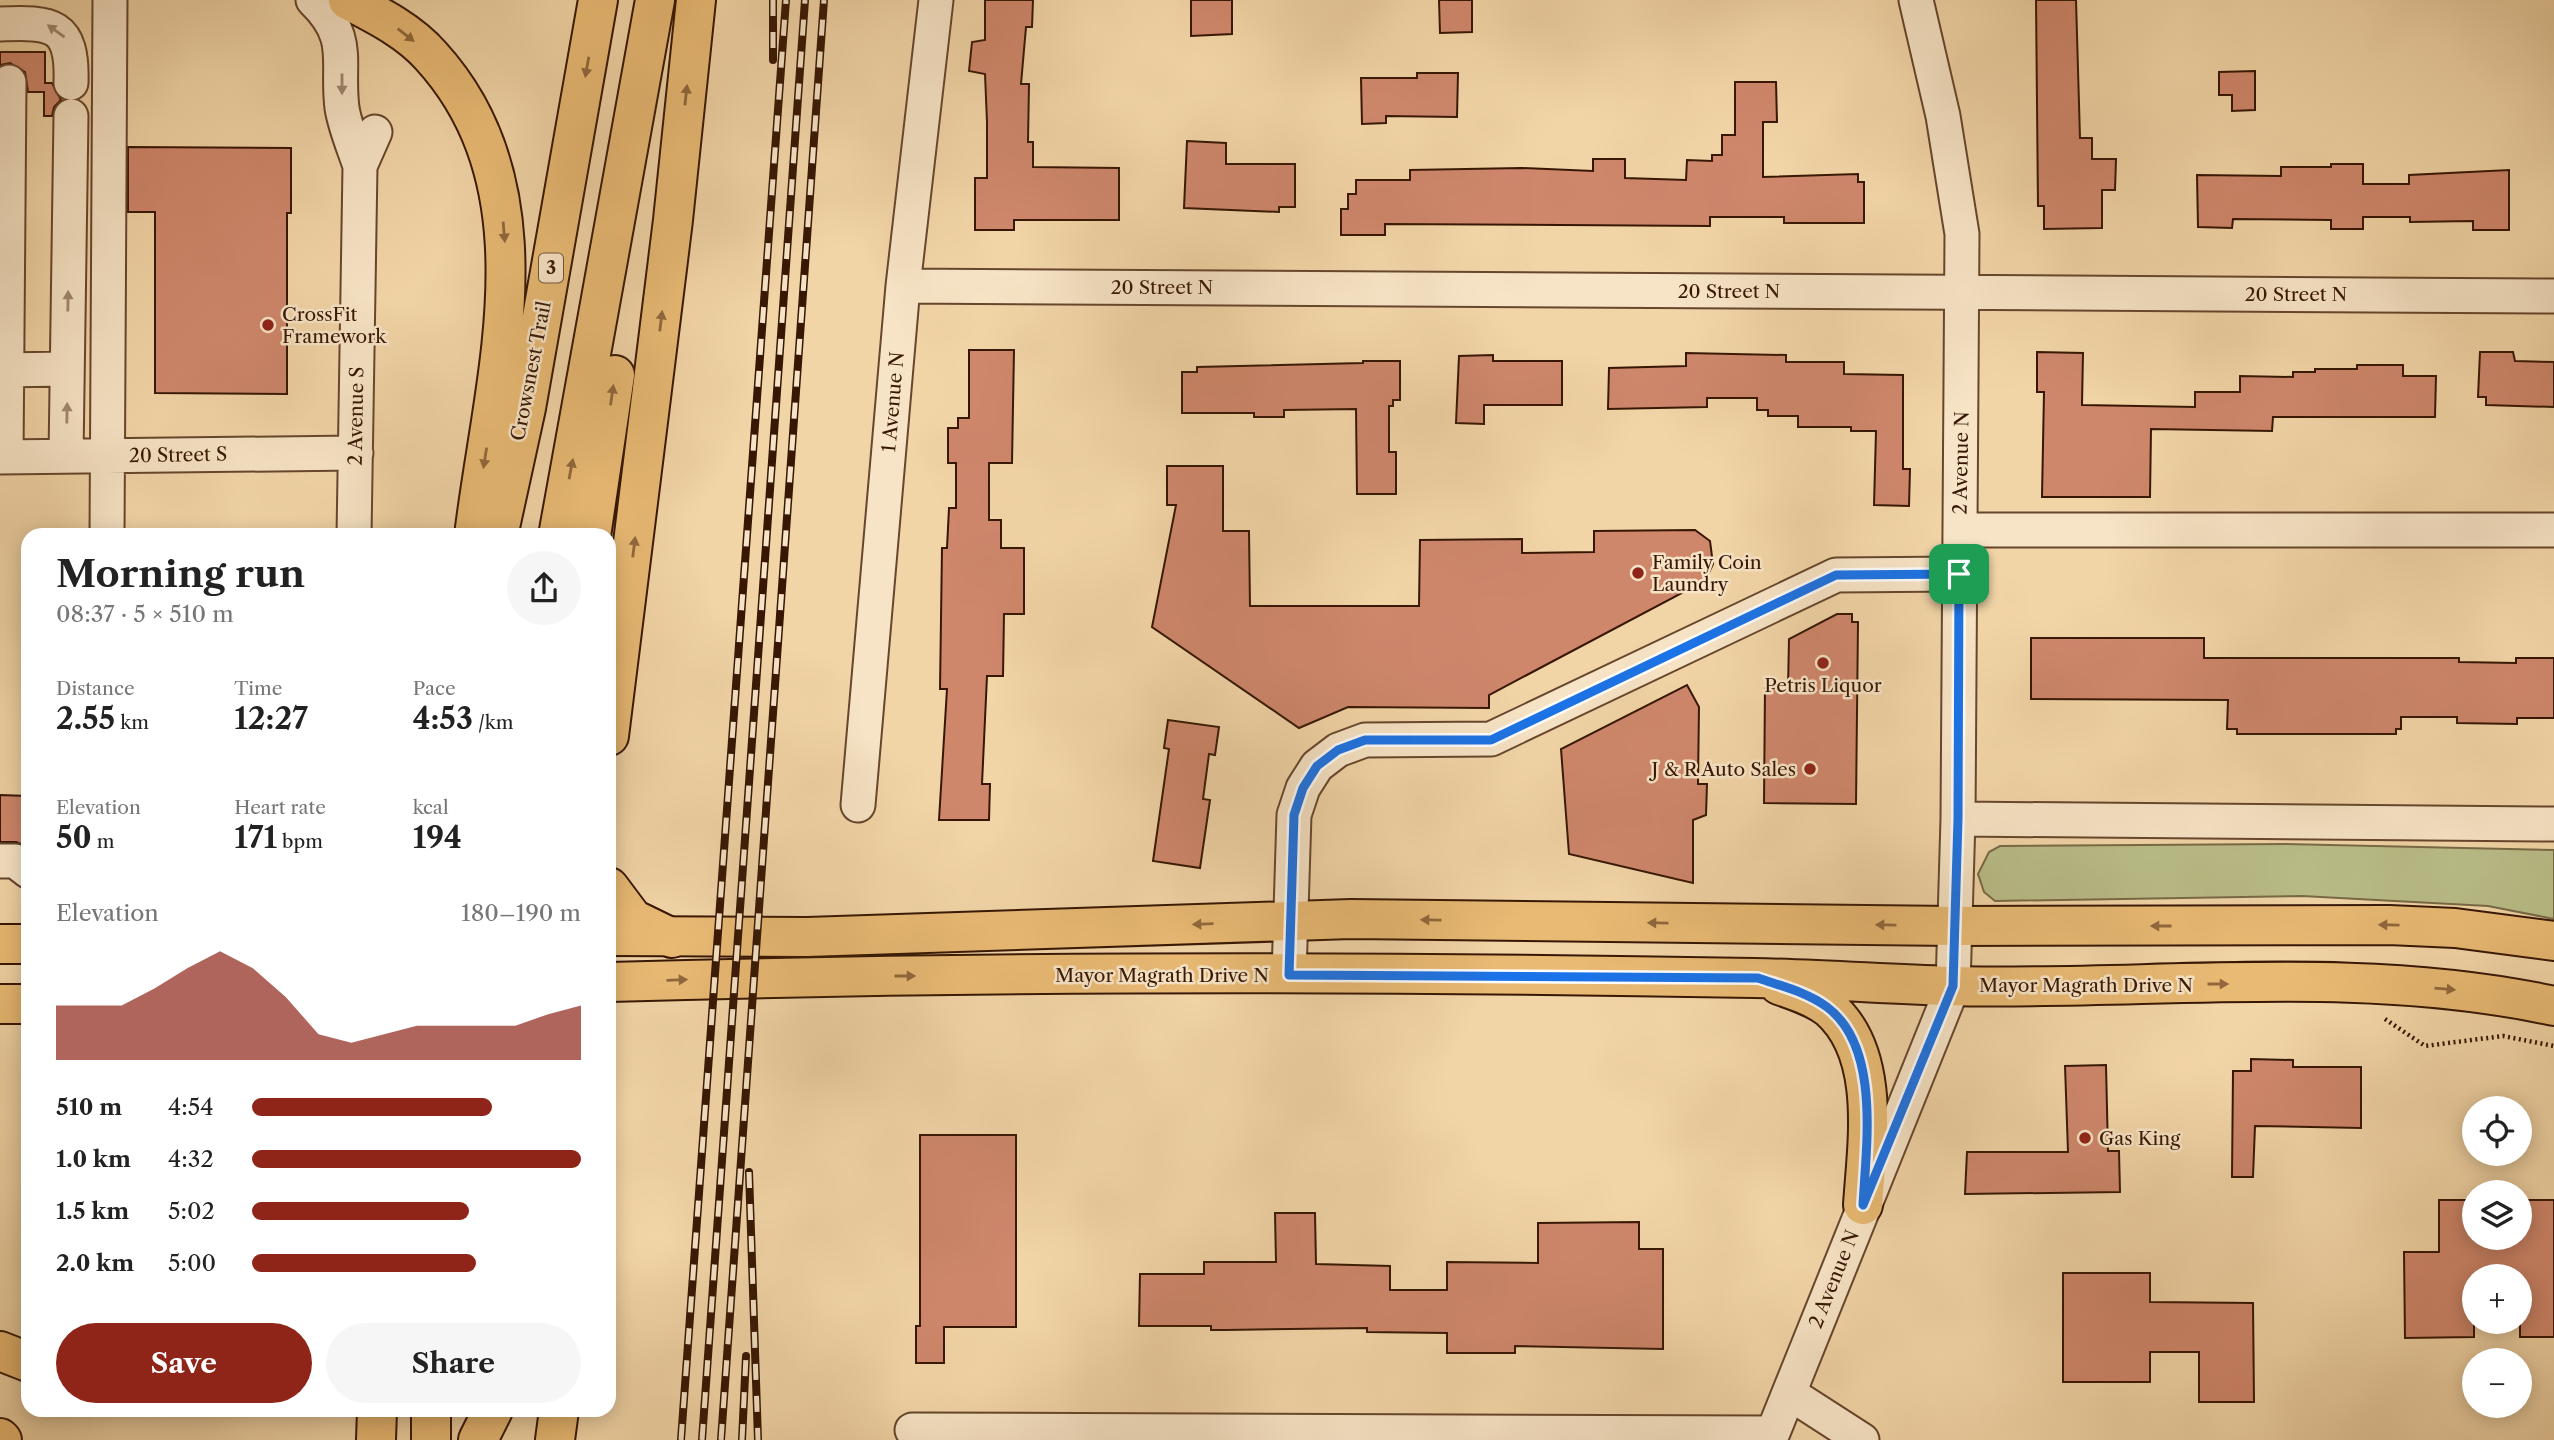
<!DOCTYPE html>
<html lang="en">
<head>
<meta charset="utf-8">
<style>
  :root { --surface:#fff; --page:#f6f6f6; --text:#222; --muted:#767676; --accent:#8f2418 }
  body { margin:0; font-family:"Libre Caslon Text",serif; background:var(--page); color:var(--text); height:100vh; display:flex; flex-direction:column; font-size:26px; white-space:nowrap }
  * { box-sizing:border-box; margin:0 }
  p { font-size:23px; color:var(--muted) }
  .icon { flex:none; width:38px; height:38px; fill:none; stroke:currentColor; stroke-width:2; stroke-linecap:round; stroke-linejoin:round }
  .map { position:relative; flex:1; overflow:hidden }
  .panel { position:absolute; left:21px; top:528px; width:595px; height:889px; display:flex; flex-direction:column; background:var(--surface); border-radius:21px; box-shadow:0 4px 18px #0003 }
  .panel>* { flex:none }
  .buttons { position:absolute; left:2462px; top:1096px; display:grid; gap:14px }
  .buttons a { display:grid; place-items:center; width:70px; height:70px; border-radius:50%; background:var(--surface); box-shadow:0 4px 18px #0003; font-size:35px }
  .pin { position:absolute; display:grid; place-items:center; width:60px; height:60px; color:#fff; margin:-30px; border-radius:14px; box-shadow:0 4px 10px #0006 }
  .round { display:grid; place-items:center; flex:none; width:74px; height:74px; border-radius:37px; background:var(--page) }
  .head { display:flex; align-items:center; justify-content:space-between; height:119px; padding:0 35px }
  h1 { font-size:38px; font-weight:800; line-height:52px }
  .metrics { display:grid; grid-template-columns:repeat(3,1fr); gap:10px; height:119px; padding:7px 35px }
  .metrics div { display:grid; align-content:center }
  .metrics b { font-size:30px; font-weight:800 }
  .metrics small { font-size:19px; font-weight:400 }
  .metrics p { font-size:19px }
  .chart { height:196px; padding:14px 35px }
  .chart p { display:flex; justify-content:space-between }
  .chart svg { width:100%; height:126px; margin-top:7px; fill:var(--accent); opacity:.7 }
  .primary-button { display:flex; gap:14px; margin-top:auto; padding:14px 35px }
  .primary-button a { flex:1; height:80px; border-radius:42px; background:var(--accent); color:#fff; font-size:28px; font-weight:800; line-height:80px; text-align:center }
  .primary-button a+a { background:var(--page); color:var(--text) }
  ul { padding:0 35px; list-style:none; font-size:23px }
  li { display:grid; grid-template-columns:112px 84px 1fr; align-items:center; height:52px }
  li i { height:18px; border-radius:9px; background:var(--accent) }
  .map>svg:first-child { display:block }
  .green { fill:#b9bd88; stroke:#786a46; stroke-width:2 }
  .building { fill:#cf876c; stroke:#371704; stroke-width:2 }
  .lines { fill:none; stroke-linecap:round; stroke-linejoin:round }
  .minor-casing { stroke:#66462d; stroke-width:37 }
  .major-casing { stroke:#371704; stroke-width:42 }
  .highway-casing { stroke:#371704; stroke-width:42 }
  .path { stroke:#371704; stroke-width:4.5; stroke-dasharray:2 3.5; stroke-linecap:butt }
  .minor { stroke:#f7e4c6; stroke-width:33 }
  .major { stroke:#e9ba74; stroke-width:38 }
  .highway { stroke:#e9ba74; stroke-width:38 }
  .rail-casing { stroke:#371704; stroke-width:8 }
  .rail { stroke:#f7e4c6; stroke-width:5; stroke-dasharray:16; stroke-linecap:butt }
  .oneway { fill:#a1886f }
  .oneway2 { fill:#90683c }
  .route-casing { stroke:#fff; stroke-width:14 }
  .route { stroke:#1a73e8; stroke-width:9 }
  .poi-dot { fill:#8f2418; stroke:#f7e4c6; stroke-width:2.5 }
  .labels { text-anchor:middle; dominant-baseline:central; stroke-width:5; stroke-linejoin:round; paint-order:stroke }
  .shield { fill:#f7e4c6; stroke:#71543e; stroke-width:2 }
  .shield-label { font-size:18px; font-weight:bold; fill:#371704 }
  .street-label { font-size:19px; fill:#371704; stroke:#f7e4c6 }
  .poi-label { font-size:19px; fill:#371704; stroke:#f7e4c6; text-anchor:start }
</style>
</head>
<body>
<div class="map">
<svg width="2554" height="1440" viewBox="0 0 2554 1440">
  <rect width="100%" height="100%" fill="#f2d5a7"/>
  <filter id="stains"><feTurbulence type="fractalNoise" baseFrequency=".00286" numOctaves="4"/><feColorMatrix values="0 0 0 0 .2 0 0 0 0 .09 0 0 0 0 .02 0 0 0 .5 -.17"/></filter>
  <radialGradient id="worn" r=".72"><stop offset=".6" stop-color="#630" stop-opacity="0"/><stop offset="1" stop-color="#630" stop-opacity=".3"/></radialGradient>
  <!-- green -->
  <path class="green" d="M2284,844l270,6v69l-66,-13 -186,-10 -307,5 -11,-9 -6,-18 11,-22 11,-6z"/>
  <!-- building -->
  <path class="building" d="M985,0h48l-1,27h-6l-5,57h8l-1,58h5v25l86,1v52h-105v10h-39v-52h12v-56l-2,-48 -16,-3 3,-29 13,-2z
    M1191,0h41v34l-41,2z
    M1439,0h33v32l-32,1z
    M2036,0h40l4,138h12v21h24l-1,31h-13v38l-58,1v-23h-6z
    M0,52h45v31h7l9,17 -7,7 -2,9h-8v-24h-16l-3,-20 -15,-9 -10,2z
    M2255,71v39l-23,1v-16h-13v-23z
    M1417,73h41l-1,44 -71,-1v7l-24,1 -1,-46h56z
    M1735,82h41l1,40h-14v55l95,-3v8h6v41h-80v-6h-74v9l-325,-2v11h-44v-26h7v-15h8v-14h54v-10l112,-2 71,3v-12h32v19l61,2 1,-20 25,1v-6h10v-20h13z
    M1187,141l39,2v21h69v43h-16v5l-95,-4z
    M128,147l163,1v65h-4v181l-132,-1v-181h-27z
    M2331,164h32v20h46v-9l100,-5v60h-36v-9l-63,1v-5h-47v12h-32v-9l-98,-1 -1,9 -34,-1 -1,-52 84,1v-9h50z
    M969,350h45l-2,113h-23v57h12v28h23v66h-20l-1,62h-16l-5,108h8l-1,36h-50l8,-131h-7l2,-141h5l2,-40h7v-45h-8v-35h10v-10h11z
    M2037,352l46,1 -1,52 113,2v-15h45v-16l53,1v-5h22v-3h42v-4h46v11h33l-1,41h-162l-1,14 -121,-2 -1,68h-108l2,-105h-7z
    M2480,352h33l2,9 39,1v45l-68,-2v-8h-8z
    M1686,353l100,2v7h58v12l59,1v94h7l-1,37 -35,-1 2,-74h-25v-4h-53v-11h-30v-6h-11v-12h-50v9l-99,2 1,-41 77,-2z
    M1493,355v6h69v44h-78v19l-28,-1 3,-67z
    M1363,361h37v39h-7v6h-4v46h7v42h-39l-1,-85 -72,1v7h-30v-4h-72v-41h15v-5l166,-4z
    M1167,466h56v65h26l1,75h169l1,-66 102,-1v14l72,-1v-21l101,-1 15,11 3,23 -6,13 -8,7 -210,111v13l-141,-1 -49,21 -147,-101 24,-122h-9z
    M1837,614h15v8h6l-2,182 -92,-1 1,-115h23l1,-49z
    M2031,638h173v20h255v4l57,1v-5h38v60h-37v6l-60,-1v-6h-56v12h-5v5h-159v-5h-10l1,-29 -197,-1z
    M1687,685l12,22 -1,77h9l-1,31 -13,5v63l-124,-29 -8,-105z
    M1168,720l51,7 -4,28 -6,-1 -6,45 7,1 -10,68 -47,-7 16,-112 -5,-1z
    M0,795l28,1v51l-12,-5h-16z
    M2251,1059l42,1v7h68v61l-106,-2 -2,51h-21l1,-106h18z
    M2106,1065l2,86h11l1,41 -155,2 2,-42h101l-3,-86z
    M920,1135h96v192h-72v36h-28v-37h4z
    M2439,1200h35v37h46v-37h34v137h-34v-61h-46v61l-69,1 -1,-86h35z
    M1275,1213h40l1,51 74,2v24h57v-28l91,1v-40l101,-1v27h24v100l-148,-3v7h-68v-20l-80,-1v-4l-142,2h-14v-4h-72l1,-52h64v-12h72z
    M2063,1273h87v29l103,1 1,99h-55v-50h-49v30h-87z"/>
  <g class="lines">
    <!-- minor casing -->
    <g class="minor-casing">
      <path id="minor" d="M313,0c40,39 23,61 29,108 3,19 12,40 18,58
        M0,24c52,-2 73,-1 71,59
        M903,286l1651,10
        M0,370l67,-1
        M66,456l5,-340
        M0,457l356,-4
        M6,457l3,-375
        M1960,530h594
        M107,536l3,-536
        M354,536l6,-370 15,-34
        M858,805l45,-519 33,-286
        M1958,819l596,5
        M0,861h15l13,10
        M1289,975l5,-160 9,-27 14,-22 21,-16 27,-10 126,-1 345,-164 123,-1
        M1789,1393l73,47
        M912,1430l860,3
        M1770,1440l183,-454 5,-167 4,-585 -19,-118 -27,-116"/>
    </g>
    <!-- major casing -->
    <g class="major-casing">
      <path id="major" d="M609,936l198,1 544,-18 603,7 435,-1 66,3 99,13
        M0,944h28
        M609,982c381,-11 764,-11 1145,-4 65,1 130,6 195,8 201,5 407,-23 605,20
        M1779,985c17,6 36,12 50,23 53,46 38,136 34,197
        M0,1004h28"/>
    </g>
    <!-- highway casing -->
    <g class="highway-casing">
      <path id="highway" d="M348,0c29,15 61,31 83,56 122,134 62,321 43,480
        M498,536l28,-128 72,-408
        M558,536l97,-536
        M591,536l24,-161
        M609,736l64,-516 23,-220
        M609,887l24,32 39,19
        M0,1351l28,11
        M0,1438l2,2
        M376,1440l1,-30
        M431,1440v-30
        M478,1440l15,-30
        M555,1440l4,-30"/>
    </g>
    <!-- path -->
    <path class="path" d="M2385,1019l40,27 78,-10 51,10"/>
    <!-- minor -->
    <use href="#minor" class="minor"/>
    <!-- major -->
    <use href="#major" class="major"/>
    <!-- highway -->
    <use href="#highway" class="highway"/>
    <!-- rail casing -->
    <g class="rail-casing">
      <path id="rail" d="M773,0v60
        M749,1172l9,268
        M681,1440l105,-1440
        M702,1440l103,-1440
        M721,1440l103,-1440
        M742,1440l4,-84"/>
    </g>
    <!-- rail -->
    <use href="#rail" class="rail"/>
  </g>
  <!-- one-way arrows -->
  <defs><path id="oneway-solid" d="M-6-.8H1V-3.2L6.5 0L1 3.2V.8H-6Z" transform="scale(1.75)"/></defs>
  <g class="oneway">
    <use href="#oneway-solid" transform="translate(56 31) rotate(-144)"/>
    <use href="#oneway-solid" transform="translate(342 84) rotate(90)"/>
    <use href="#oneway-solid" transform="translate(68 301) rotate(-89)"/>
    <use href="#oneway-solid" transform="translate(67 413) rotate(-89)"/>
  </g>
  <g class="oneway2">
    <use href="#oneway-solid" transform="translate(406 35) rotate(38)"/>
    <use href="#oneway-solid" transform="translate(587 67) rotate(100)"/>
    <use href="#oneway-solid" transform="translate(686 95) rotate(-84)"/>
    <use href="#oneway-solid" transform="translate(504 232) rotate(85)"/>
    <use href="#oneway-solid" transform="translate(661 321) rotate(-83)"/>
    <use href="#oneway-solid" transform="translate(612 395) rotate(-82)"/>
    <use href="#oneway-solid" transform="translate(485 458) rotate(99)"/>
    <use href="#oneway-solid" transform="translate(571 469) rotate(-79)"/>
    <use href="#oneway-solid" transform="translate(634 547) rotate(-83)"/>
    <use href="#oneway-solid" transform="translate(1431 920) rotate(-179)"/>
    <use href="#oneway-solid" transform="translate(1658 923) rotate(-179)"/>
    <use href="#oneway-solid" transform="translate(1203 924) rotate(178)"/>
    <use href="#oneway-solid" transform="translate(1886 925) rotate(-179)"/>
    <use href="#oneway-solid" transform="translate(2389 925) rotate(-179)"/>
    <use href="#oneway-solid" transform="translate(2161 926) rotate(180)"/>
    <use href="#oneway-solid" transform="translate(905 976)"/>
    <use href="#oneway-solid" transform="translate(677 980) rotate(-2)"/>
    <use href="#oneway-solid" transform="translate(2218 984)"/>
    <use href="#oneway-solid" transform="translate(2445 989) rotate(5)"/>
  </g>
  <g class="lines">
    <!-- route casing -->
    <g class="route-casing">
      <path id="route" d="M1959,574l-1,245 -5,167 -90,219c3,-58 18,-158 -36,-198 -20,-15 -46,-21 -69,-29l-469,-3 5,-160 9,-27 14,-22 21,-16 27,-10h126l345,-165z"/>
    </g>
    <!-- route -->
    <use href="#route" class="route"/>
  </g>
  <!-- markers -->
  <g class="poi-dot">
    <circle cx="268" cy="325" r="7"/>
    <circle cx="1638" cy="573" r="7"/>
    <circle cx="1823" cy="663" r="7"/>
    <circle cx="1810" cy="769" r="7"/>
    <circle cx="2085" cy="1138" r="7"/>
  </g>
  <g class="labels">
    <!-- shield labels -->
    <rect class="shield" x="539" y="253.5" width="24" height="29" rx="5"/>
    <g class="shield-label">
      <text x="551" y="268">3</text>
    </g>
    <!-- street labels -->
    <g class="street-label">
      <text x="1162" y="287">20 Street N</text>
      <text x="1729" y="291">20 Street N</text>
      <text x="2296" y="294">20 Street N</text>
      <text transform="translate(531 371) rotate(-79)">Crowsnest Trail</text>
      <text transform="translate(893 402) rotate(-85)">1 Avenue N</text>
      <text transform="translate(356 416) rotate(-89)">2 Avenue S</text>
      <text transform="translate(178 455) rotate(-1)">20 Street S</text>
      <text transform="translate(1961 463) rotate(-89)">2 Avenue N</text>
      <text x="1162" y="975">Mayor Magrath Drive N</text>
      <text x="2086" y="985">Mayor Magrath Drive N</text>
      <text transform="translate(1834 1279) rotate(-68)">2 Avenue N</text>
    </g>
    <!-- poi labels -->
    <g class="poi-label">
      <text x="282" y="314">CrossFit<tspan x="282" dy="22">Framework</tspan></text>
      <text x="1652" y="562">Family Coin<tspan x="1652" dy="22">Laundry</tspan></text>
      <text x="1823" y="685" text-anchor="middle">Petris Liquor</text>
      <text x="1796" y="769" text-anchor="end">J &amp; R Auto Sales</text>
      <text x="2099" y="1138">Gas King</text>
    </g>
  </g>
  <rect width="100%" height="100%" filter="url(#stains)"/>
  <rect width="100%" height="100%" fill="url(#worn)"/>
</svg>
<div class="buttons">
<a><svg class="icon" aria-label="locate" viewBox="0 0 24 24"><circle cx="12" cy="12" r="6"/><path d="M12 2v4M12 18v4M2 12h4M18 12h4"/></svg></a>
<a><svg class="icon" aria-label="layers" viewBox="0 0 24 24"><path d="M12 4l9 5-9 5-9-5zM3 14l9 5 9-5"/></svg></a>
<a>+</a>
<a>−</a>
</div>
<div class="pin" style="left:1959px;top:574px;background:#1e9e55"><svg class="icon" aria-label="arrive" viewBox="0 0 24 24"><path d="M6 21V4h12l-3 4 3 4H6"/></svg></div>
<section class="panel">
<div class="head"><div><h1>Morning run</h1><p>08:37 · 5 × 510 m</p></div><a class="round"><svg class="icon" aria-label="share" viewBox="0 0 24 24"><path d="M12 15V3M7 8l5-5 5 5M5 13v7h14v-7"/></svg></a></div>
<div class="metrics">
<div><p>Distance</p><b>2.55<small> km</small></b></div>
<div><p>Time</p><b>12:27</b></div>
<div><p>Pace</p><b>4:53<small> /km</small></b></div>
</div>
<div class="metrics">
<div><p>Elevation</p><b>50<small> m</small></b></div>
<div><p>Heart rate</p><b>171<small> bpm</small></b></div>
<div><p>kcal</p><b>194</b></div>
</div>
<div class="chart"><p><span>Elevation</span>180–190 m</p>
<svg viewBox="0 0 160 44" preserveAspectRatio="none"><path d="M0 44V25L10 25L20 25L30 19L40 12L50 6L60 12L70 22L80 35L90 38L100 35L110 32L120 32L130 32L140 32L150 28L160 25V44z"/></svg>
</div>
<ul>
<li><b>510 m</b>4:54<i style="width:73%"></i></li>
<li><b>1.0 km</b>4:32<i style="width:100%"></i></li>
<li><b>1.5 km</b>5:02<i style="width:66%"></i></li>
<li><b>2.0 km</b>5:00<i style="width:68%"></i></li>
</ul>
<div class="primary-button"><a>Save</a><a>Share</a></div>
</section>
</div>
</body>
</html>
